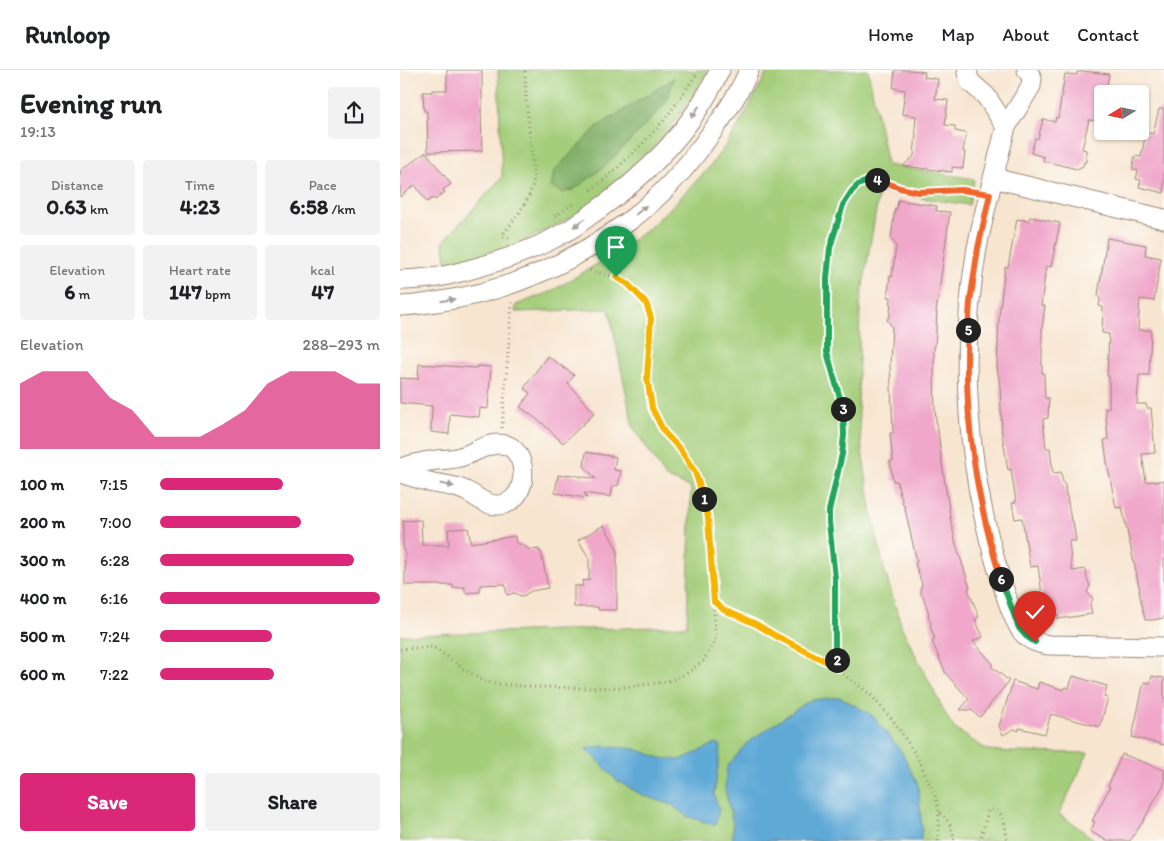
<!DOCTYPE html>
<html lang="en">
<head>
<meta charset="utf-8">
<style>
  :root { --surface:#fff; --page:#f2f2f2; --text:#202124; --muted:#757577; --line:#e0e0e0; --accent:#db2777 }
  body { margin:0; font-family:Itim,sans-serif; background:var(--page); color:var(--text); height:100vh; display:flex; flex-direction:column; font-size:19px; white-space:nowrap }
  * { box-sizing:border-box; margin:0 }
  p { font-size:16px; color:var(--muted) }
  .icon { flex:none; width:28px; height:28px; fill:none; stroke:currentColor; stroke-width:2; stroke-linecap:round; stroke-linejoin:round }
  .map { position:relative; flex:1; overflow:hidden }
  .side { display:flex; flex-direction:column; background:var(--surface); width:400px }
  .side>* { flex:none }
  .needle { width:32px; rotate:260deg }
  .tools { position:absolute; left:694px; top:15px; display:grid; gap:10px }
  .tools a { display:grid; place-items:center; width:55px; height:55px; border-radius:5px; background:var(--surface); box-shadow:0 1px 4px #0004; font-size:25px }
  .pin { position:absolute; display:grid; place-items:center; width:42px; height:42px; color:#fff; margin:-51px -21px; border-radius:50% 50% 50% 0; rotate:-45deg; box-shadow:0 0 5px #0007 }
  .pin .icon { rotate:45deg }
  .km { position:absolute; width:25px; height:25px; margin:-12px; border-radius:50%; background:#222; color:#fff; font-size:14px; line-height:25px; text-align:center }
  .round { display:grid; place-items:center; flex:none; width:52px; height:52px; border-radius:5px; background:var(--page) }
  .head { display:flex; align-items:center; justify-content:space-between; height:85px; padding:0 20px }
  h1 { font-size:28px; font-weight:700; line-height:38px }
  .stats { display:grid; grid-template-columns:repeat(3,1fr); gap:8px; height:85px; padding:5px 20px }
  .stats div { display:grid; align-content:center; border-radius:5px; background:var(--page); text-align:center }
  .stats b { font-size:21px; font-weight:700 }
  .stats small { font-size:14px; font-weight:400 }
  .stats p { font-size:14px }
  .chart { height:140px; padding:10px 20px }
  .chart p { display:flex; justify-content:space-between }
  .chart svg { width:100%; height:90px; margin-top:5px; fill:var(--accent); opacity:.7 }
  .button { display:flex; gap:10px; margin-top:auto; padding:10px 20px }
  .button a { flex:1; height:58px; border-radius:5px; background:var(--accent); color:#fff; font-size:20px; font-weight:700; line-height:58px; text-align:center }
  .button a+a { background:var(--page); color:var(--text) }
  ul { padding:0 20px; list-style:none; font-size:16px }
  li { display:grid; grid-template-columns:80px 60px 1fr; align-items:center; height:38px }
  li i { height:12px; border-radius:6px; background:var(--accent) }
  header { display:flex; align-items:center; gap:30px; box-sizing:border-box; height:70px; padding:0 25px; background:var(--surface); border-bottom:1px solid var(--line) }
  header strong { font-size:24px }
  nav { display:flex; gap:28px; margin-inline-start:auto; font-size:18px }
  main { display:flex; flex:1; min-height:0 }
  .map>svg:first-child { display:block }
  .green { fill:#a4ce7a; stroke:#707c4c }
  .forest { fill:#83b16a; stroke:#5f6e44 }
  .water { fill:#5fa9d7; stroke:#4d6a7a }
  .building { fill:#f0a7ca }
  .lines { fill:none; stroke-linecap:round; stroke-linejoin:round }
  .minor-casing { stroke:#987; stroke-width:21 }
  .path { stroke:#987; stroke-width:3; stroke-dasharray:1 4; stroke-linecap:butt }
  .minor { stroke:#fff; stroke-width:19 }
  .oneway { fill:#a79f9a }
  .split-1-casing { stroke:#fff; stroke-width:10 }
  .split-2-casing { stroke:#fff; stroke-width:10 }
  .split-3-casing { stroke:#fff; stroke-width:10 }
  .split-4-casing { stroke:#fff; stroke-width:10 }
  .split-5-casing { stroke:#fff; stroke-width:10 }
  .split-6-casing { stroke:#fff; stroke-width:10 }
  .split-7-casing { stroke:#fff; stroke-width:10 }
  .split-1 { stroke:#f5b400; stroke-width:6 }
  .split-2 { stroke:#f5b400; stroke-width:6 }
  .split-3 { stroke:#22a559; stroke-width:6 }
  .split-4 { stroke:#22a559; stroke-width:6 }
  .split-5 { stroke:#f0652b; stroke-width:6 }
  .split-6 { stroke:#f0652b; stroke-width:6 }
  .split-7 { stroke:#22a559; stroke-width:6 }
</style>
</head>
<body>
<header>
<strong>Runloop</strong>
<nav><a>Home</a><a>Map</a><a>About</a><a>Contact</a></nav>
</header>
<main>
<section class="side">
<div class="head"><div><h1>Evening run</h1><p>19:13</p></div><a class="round"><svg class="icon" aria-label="share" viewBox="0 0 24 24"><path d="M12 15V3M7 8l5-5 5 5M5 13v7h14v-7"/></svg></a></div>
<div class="stats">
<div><p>Distance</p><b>0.63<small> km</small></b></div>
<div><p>Time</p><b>4:23</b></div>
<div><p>Pace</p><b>6:58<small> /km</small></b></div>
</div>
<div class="stats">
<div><p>Elevation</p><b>6<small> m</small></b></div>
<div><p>Heart rate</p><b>147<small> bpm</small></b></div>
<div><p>kcal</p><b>47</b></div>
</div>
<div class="chart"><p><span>Elevation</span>288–293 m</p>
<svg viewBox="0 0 160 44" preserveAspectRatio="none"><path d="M0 44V12L10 6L20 6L30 6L40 19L50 25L60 38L70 38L80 38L90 32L100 25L110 12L120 6L130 6L140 6L150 12L160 12V44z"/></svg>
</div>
<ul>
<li><b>100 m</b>7:15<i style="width:56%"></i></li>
<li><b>200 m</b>7:00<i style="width:64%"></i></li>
<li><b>300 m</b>6:28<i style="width:88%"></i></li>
<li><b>400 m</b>6:16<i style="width:100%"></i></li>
<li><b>500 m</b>7:24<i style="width:51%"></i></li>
<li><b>600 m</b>7:22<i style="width:52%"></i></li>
</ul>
<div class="button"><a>Save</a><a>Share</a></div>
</section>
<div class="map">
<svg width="764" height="771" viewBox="0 0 764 771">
  <rect width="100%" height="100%" fill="#fdfcf7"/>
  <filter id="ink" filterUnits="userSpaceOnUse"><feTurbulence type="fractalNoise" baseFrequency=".02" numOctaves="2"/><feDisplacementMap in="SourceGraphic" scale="10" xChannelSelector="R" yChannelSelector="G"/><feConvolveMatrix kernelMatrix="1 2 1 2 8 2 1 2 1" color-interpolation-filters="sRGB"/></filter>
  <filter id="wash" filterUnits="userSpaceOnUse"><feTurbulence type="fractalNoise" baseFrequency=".0096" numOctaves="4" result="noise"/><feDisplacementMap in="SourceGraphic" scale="20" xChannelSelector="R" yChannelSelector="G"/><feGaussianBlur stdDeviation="1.12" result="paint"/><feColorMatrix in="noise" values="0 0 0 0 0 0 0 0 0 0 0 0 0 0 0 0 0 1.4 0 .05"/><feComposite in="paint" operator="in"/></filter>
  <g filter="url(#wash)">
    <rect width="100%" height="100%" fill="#f7e5d0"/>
    <!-- green -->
    <path class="green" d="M98,0h210c-33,59 -79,112 -137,147 -15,9 -31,17 -47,24 -8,4 -16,8 -25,11 -16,6 -35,9 -52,13l-4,-23 59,-65z
      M368,0h100l19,95 87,14 -5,26 -90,-13 -19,112 -2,102 4,45 10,64 12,54 18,59 45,89 8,12 32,21 23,2 78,1 -29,61 38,27h-697v-206l287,-9 4,-138 -25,-11 -33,-50 -24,-118 -94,3 1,-7 36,-14 57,-34 39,-28 26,-25 33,-34 24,-32 21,-37z"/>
    <!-- forest -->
    <path class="forest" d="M274,8l-6,21 -15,18 -49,50 -29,22 -13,4 -11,-6 3,-16 43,-44z"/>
    <!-- water -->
    <path class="water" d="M440,627l32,18 29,36 17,34 4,44 -2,12h-187v-17l-8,-35 2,-22 21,-25 62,-42z
      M317,673l4,3 -7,48 5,16 -4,15 -29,-9 -14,-11 -30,-10 -26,-15 -23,-25 -8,-6 18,-3 33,3 24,9 20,2z"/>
    <g id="blocks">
      <!-- building -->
      <path class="building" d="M47,0h35v39h-1l1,42 -54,1 -1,-41h-3l-1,-19h9v-2h15z
        M495,0h15l15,2 -1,5 14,2 -3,20 13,1 -3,25 10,1v5l11,2 -3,19h2l-2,16 -11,-1v5l-49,-6 11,-10 2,-23 -1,-3 1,-14 -14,-2 3,-24 -12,-2z
        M682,1l27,3 -2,11 9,9h-14v15l-1,12 -12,-1 -7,29 4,1v12h-2l-1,4 -6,3 -34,-8 1,-4 -13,-4 4,-15 3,1 5,-20 12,3 1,-5 2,1 7,-44 12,1v-3h5z
        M759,39h5v84l-25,-6 2,-7 -5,-1 2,-8 -6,-2 3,-13 6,1 5,-25 7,2z
        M26,82l25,32 -8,6 2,2 -10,8 -2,-2 -6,4 -12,-17 -15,12v-26z
        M498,130l39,6 -1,5 14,1 -14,100h1l-2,35h-1v29l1,33 2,20h1l3,28 10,65 5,22 14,44 -2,1 11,28 -4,2 8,18 -10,4 20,23 -2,2 18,15 -29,36 -9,-7h-11l9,-11 -23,-25 -14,-33 3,-1 -5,-15 1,-1 -3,-9 1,-1 -6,-18 -2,-2 -1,-4 2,-6 -7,-21 2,-1 -13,-57h-1l-2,-10h-1l-3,-14h-4l-3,-20h3l-3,-28h3l-3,-69 2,-37 -5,-7 3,-5 1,-18h-4l1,-4 2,-17 2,1 4,-31 -5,-8 4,-29h2z
        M630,147l30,6 -9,44 -5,-1 -5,40h4l-3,22v45h2l1,25h4l-1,20 -5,1 3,29h4l3,25 8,-1 2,11 2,2 1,11h1l4,25h2l3,20h-7l3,30 14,-2 1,10 3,7 -3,6 6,7 -3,5 2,10 -34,5v-5l-13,2 -7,-50 -8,1 -8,-49 -7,1 -3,-16 4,-1 -5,-33 -3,1 -6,-36 -2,-48 -3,-18 2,-51 6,-50h3l9,-48 12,2z
        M707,168l39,7 -1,10 16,3 -7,43 -14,-2 -2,31h13l-2,45h-10l-2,29h9l1,4h4l4,45 -13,1 4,28 8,-1 1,1 9,-2v138l-12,2h-7l-6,-29h1l-18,-84 -6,1 -9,-46 -3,-22 4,-1 -3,-31h4v-32h-2l2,-42 -7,-1 1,-26 -4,-1 1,-7 -2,-4z
        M147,286l27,19 -6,9 27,29 -32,30 -21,-20 -22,-16 10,-14 -6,-5z
        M19,294l57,4 1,-2 14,1 -3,41 -1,1 -7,-1 -1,9 -29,-3 -1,20 -18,-2 1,-26 -32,-3v-25l18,1z
        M186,382l30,5 -2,13 7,1 -3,15 -5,-1 -2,12 -27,-4 3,5 -32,-5 3,-18 8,1v-2l30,5 -12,-13z
        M21,450l1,25h27l-1,-16h6l14,-1 3,15 44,-7 1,7 7,2 7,5 9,-1v2h2l7,37 -17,3 -6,4 -4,1 -6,-3 -8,2 -2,-11 -25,1v7l-15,1v-6l-12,1v-3h-48v-35h-2v-29z
        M204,455l13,24v61h-19v-3h-24v-21h9l-1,-5 7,-1v-22l-11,-18z
        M673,606l34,10 -3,11 4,1 -8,29 -49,-13 -6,20 -26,-6v3l-5,-2 -11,6 -4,-9 14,-45 24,8 2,-7 25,8 1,-3 4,1z
        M752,606l12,2v67l-32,-8 12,-55 6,1z
        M722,684l42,16v14l-22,39 -12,18h-23l-17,-10 5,-9 -3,-1 18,-34 -2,-1z"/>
    </g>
  </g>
  <g filter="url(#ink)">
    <use href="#blocks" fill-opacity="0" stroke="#987" stroke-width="1"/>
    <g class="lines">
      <!-- minor casing -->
      <g class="minor-casing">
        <path id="minor" d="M568,0l-1,3 3,9 16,14 20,31 25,-41 1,-8 -5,-8
          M606,57c-10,40 -21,80 -29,121 -19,109 -10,223 23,329 5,15 14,48 25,58 7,7 15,9 24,10l115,2
          M593,108l171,41
          M0,210c10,0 20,-1 30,-2 13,-1 26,-5 38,-8 34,-9 69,-21 99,-39 8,-4 15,-10 22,-15 54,-37 103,-86 131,-146
          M0,236c14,0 28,-3 42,-5 67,-10 132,-39 187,-80 32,-24 60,-56 83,-89 14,-19 28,-40 37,-62
          M0,398c10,-2 20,-6 30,-7 10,-2 20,-1 30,-4 13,-3 26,-14 40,-13 31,1 31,61 -3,61 -13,0 -20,-9 -31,-14 -10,-5 -21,-6 -33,-8 -11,-3 -22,-7 -33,-10"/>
      </g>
      <!-- path -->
      <path class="path" d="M191,120c29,-23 55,-48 78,-76 9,-13 18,-26 27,-39
        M155,146l19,-13
        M109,168l-6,-1 1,-4c13,-18 28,-34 30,-56l-8,-80 -1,-27
        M102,358l10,-126
        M314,532l10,8 33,14 19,12 63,31
        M0,579l33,-2 49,34 17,3 35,3 52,1 40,-1 40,-5 20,-8 17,-13 12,-19 -1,-40 -6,-84 -4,-20 -9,-26 -15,-23 -16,-17 -12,-24 -5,-31 3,-41 1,-18 -5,-15 -18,-19 -12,-7 -30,-8
        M540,743c9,7 13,17 15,28
        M538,771l1,-29 -3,-14 -18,-40 -23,-35 -25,-29 -27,-20 -4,-6 -3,-12 -1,-77 -6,-57v-11l13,-56 3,-20 -2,-25 -16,-58v-74l3,-30 5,-19 8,-24 9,-14 7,-6 8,-4h15l19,7 17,4 44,-2 12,1
        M580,771l8,-30c16,-8 18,20 19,30"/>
      <!-- minor -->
      <use href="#minor" class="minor"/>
    </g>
    <!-- one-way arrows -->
    <defs><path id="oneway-solid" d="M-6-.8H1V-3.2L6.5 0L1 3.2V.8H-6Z" transform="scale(1.25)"/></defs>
    <g class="oneway">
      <use href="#oneway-solid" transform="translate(295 42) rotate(125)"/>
      <use href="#oneway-solid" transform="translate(241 140) rotate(-41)"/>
      <use href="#oneway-solid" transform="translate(179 153) rotate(145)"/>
      <use href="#oneway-solid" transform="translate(48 230) rotate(-9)"/>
      <use href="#oneway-solid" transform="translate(47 415) rotate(12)"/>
    </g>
  </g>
  <g class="lines" filter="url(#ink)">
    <!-- split-1 casing -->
    <g class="split-1-casing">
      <path id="split-1" d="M216,207l12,7 18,19 5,15 -4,59 5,31 12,24 16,17 15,23 9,27"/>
    </g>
    <!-- split-2 casing -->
    <g class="split-2-casing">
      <path id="split-2" d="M304,429l4,19 6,84 10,8 32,14 20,12 63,32 -2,-8"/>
    </g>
    <!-- split-3 casing -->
    <g class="split-3-casing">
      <path id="split-3" d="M437,590l-2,-13v-69l-6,-56v-11l13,-57 2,-19 -1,-26"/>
    </g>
    <!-- split-4 casing -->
    <g class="split-4-casing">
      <path id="split-4" d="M443,339l-16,-57v-74l3,-30 13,-43 9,-14 6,-6 9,-4 10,-1"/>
    </g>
    <!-- split-5 casing -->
    <g class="split-5-casing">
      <path id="split-5" d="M477,110l5,1 18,7 18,4 44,-2 28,4 -12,54 -8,54 -2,28"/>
    </g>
    <!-- split-6 casing -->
    <g class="split-6-casing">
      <path id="split-6" d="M568,260c-5,84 8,169 33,249"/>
    </g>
    <!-- split-7 casing -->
    <g class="split-7-casing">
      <path id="split-7" d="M601,509l18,49 7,8 9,6"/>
    </g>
    <!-- split-1 -->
    <use href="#split-1" class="split-1"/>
    <!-- split-2 -->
    <use href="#split-2" class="split-2"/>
    <!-- split-3 -->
    <use href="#split-3" class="split-3"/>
    <!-- split-4 -->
    <use href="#split-4" class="split-4"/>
    <!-- split-5 -->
    <use href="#split-5" class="split-5"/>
    <!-- split-6 -->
    <use href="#split-6" class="split-6"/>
    <!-- split-7 -->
    <use href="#split-7" class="split-7"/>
  </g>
</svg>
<div class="tools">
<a><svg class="needle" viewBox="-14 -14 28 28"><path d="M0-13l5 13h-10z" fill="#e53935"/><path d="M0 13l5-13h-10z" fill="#757577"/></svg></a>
</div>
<div class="pin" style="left:216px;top:207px;background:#1e9e55"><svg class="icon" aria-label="arrive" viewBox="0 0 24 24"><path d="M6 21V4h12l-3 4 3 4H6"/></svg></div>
<div class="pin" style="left:635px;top:572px;background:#d93025"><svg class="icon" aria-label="check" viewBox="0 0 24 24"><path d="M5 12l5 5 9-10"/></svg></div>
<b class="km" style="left:304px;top:429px">1</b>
<b class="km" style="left:437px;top:590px">2</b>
<b class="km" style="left:443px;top:339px">3</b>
<b class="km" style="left:477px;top:110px">4</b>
<b class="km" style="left:568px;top:260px">5</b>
<b class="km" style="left:601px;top:509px">6</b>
</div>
</main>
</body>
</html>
